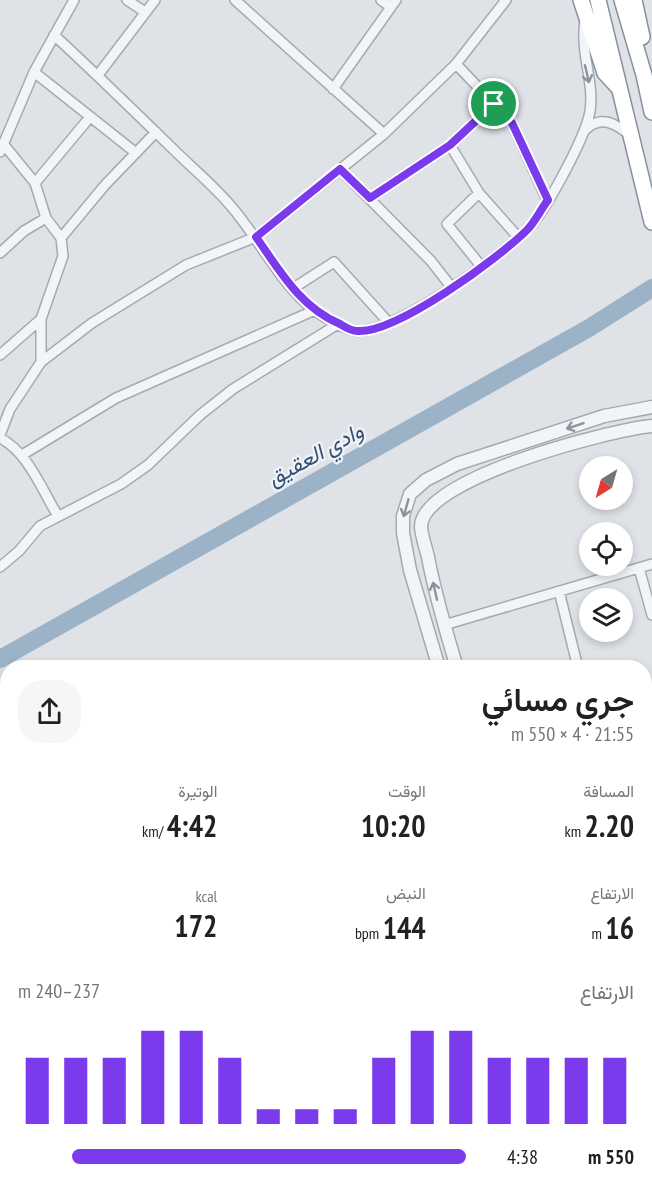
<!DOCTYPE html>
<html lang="ar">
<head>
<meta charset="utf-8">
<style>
  :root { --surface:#fff; --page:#f6f6f6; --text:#202124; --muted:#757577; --accent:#7c3aed }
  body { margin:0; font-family:"PT Sans Narrow",Vazirmatn,sans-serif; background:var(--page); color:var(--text); direction:rtl; height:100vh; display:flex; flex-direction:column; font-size:22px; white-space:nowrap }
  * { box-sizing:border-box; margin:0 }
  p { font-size:20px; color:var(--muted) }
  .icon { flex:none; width:33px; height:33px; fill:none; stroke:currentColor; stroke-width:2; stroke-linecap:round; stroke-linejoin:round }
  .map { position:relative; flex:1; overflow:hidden; direction:ltr }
  .sheet { position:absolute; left:0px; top:660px; width:652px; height:532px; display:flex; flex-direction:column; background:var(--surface); border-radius:24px 24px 0 0; box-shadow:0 3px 9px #0003; direction:rtl }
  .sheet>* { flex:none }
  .needle { width:39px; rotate:217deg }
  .tools { position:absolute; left:579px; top:456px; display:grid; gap:12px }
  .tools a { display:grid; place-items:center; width:54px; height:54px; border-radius:50%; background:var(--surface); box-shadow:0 3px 9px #0003; font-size:30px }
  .pin { position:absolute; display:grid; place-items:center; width:51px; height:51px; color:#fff; margin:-26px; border:3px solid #fff; border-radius:50%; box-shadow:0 2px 6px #0007 }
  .round { display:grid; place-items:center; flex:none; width:63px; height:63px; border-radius:24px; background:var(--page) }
  .head { display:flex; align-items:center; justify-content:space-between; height:102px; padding:0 18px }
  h1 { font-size:33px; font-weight:600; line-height:45px }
  .metrics { display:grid; grid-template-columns:repeat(3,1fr); gap:9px; height:102px; padding:6px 18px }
  .metrics div { display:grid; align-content:center }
  .metrics b { font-size:30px; font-weight:600 }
  .metrics small { font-size:16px; font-weight:400 }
  .metrics p { font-size:16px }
  .chart { height:168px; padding:12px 18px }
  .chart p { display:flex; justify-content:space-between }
  .chart svg { width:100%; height:108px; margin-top:6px; stroke:var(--accent); stroke-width:6 }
  ul { padding:0 18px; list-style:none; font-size:20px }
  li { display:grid; grid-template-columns:96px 72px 1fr; align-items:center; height:45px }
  li i { height:15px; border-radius:8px; background:var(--accent) }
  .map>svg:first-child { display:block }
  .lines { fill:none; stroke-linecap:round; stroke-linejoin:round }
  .river { stroke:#9bb2c7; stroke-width:18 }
  .minor-casing { stroke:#a5aab2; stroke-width:12 }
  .tertiary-casing { stroke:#a5aab2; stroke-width:15 }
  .trunk-casing { stroke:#87919e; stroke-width:18 }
  .minor { stroke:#f2f4f7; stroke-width:9 }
  .tertiary { stroke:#f2f4f7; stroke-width:12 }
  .trunk { stroke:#fff; stroke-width:15 }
  .oneway { stroke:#8e929b }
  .route-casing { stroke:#fff; stroke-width:12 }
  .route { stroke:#7c3aed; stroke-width:8 }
  .labels { text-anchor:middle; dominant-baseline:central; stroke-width:4.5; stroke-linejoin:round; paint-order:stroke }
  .water-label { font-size:22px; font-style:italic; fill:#345172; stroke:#eff2f6 }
</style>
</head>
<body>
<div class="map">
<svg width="652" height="1192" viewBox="0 0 652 1192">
  <rect width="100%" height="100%" fill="#dfe3e8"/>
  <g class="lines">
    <!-- river -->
    <path class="river" d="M0,659l589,-331 63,-40"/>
    <!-- minor casing -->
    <g class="minor-casing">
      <path id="minor" d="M127,0l18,12
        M235,0l149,134
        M381,0l10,7
        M54,35c40,37 79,75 118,113 19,19 41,37 58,57 32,36 54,89 96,113 8,5 20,11 29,13 34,6 149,-76 173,-102 19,-20 50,-80 59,-106 12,-34 -8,-65 -2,-103
        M456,64l50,-64
        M34,72l102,81
        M98,75l57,-75
        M333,89l63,-89
        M585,130c16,-16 31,-6 45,5
        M450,145l29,48 39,44
        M5,146l30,37 11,35
        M0,152l34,-80 40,-72
        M340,169l91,92 21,27
        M35,183l55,-66
        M479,193l-32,31 34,42
        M370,198l80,-53 44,-41
        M61,238l44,-53 51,-53
        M0,253l24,-22 22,-13 15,20 2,18 -22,63v43l-31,47 -10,26
        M292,289l42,-27 55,61
        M0,355l41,-36
        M41,362l51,-39 94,-58 70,-28 128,-103 72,-70 56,59 35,77
        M0,438c28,14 42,52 58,78
        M22,455l94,-57 199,-88
        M0,567l19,-16 21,-25 81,-42 27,-19 52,-50 33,-26 105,-65
        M639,568l13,47
        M559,591l19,77
        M444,625l208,-61
        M645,747l7,-2
        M0,820l8,-1
        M645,833l7,-2
        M0,889l8,-3
        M645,920l7,-2
        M0,933l8,-3
        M645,1007l7,-2
        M0,1025l8,3
        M645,1030l7,26
        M645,1150l7,-4
        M164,1185l6,7
        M415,1185l18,7
        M0,1188l8,-7
        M243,1192l4,-7
        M360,1192l8,-7"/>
    </g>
    <!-- tertiary casing -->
    <g class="tertiary-casing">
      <path id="tertiary" d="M439,668l-29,-98 -7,-37v-17l7,-22 16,-14 31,-16 147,-48 48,-9
        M457,668c-11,-37 -22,-73 -29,-111 -2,-9 -7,-22 -7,-31 2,-48 189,-96 231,-100
        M583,1185l2,7
        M604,1185l2,7"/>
    </g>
    <!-- trunk casing -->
    <g class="trunk-casing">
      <path id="trunk" d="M581,0l24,73 13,14
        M598,0l54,222
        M622,0l22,75 8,37
        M634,0l8,37"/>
    </g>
    <!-- minor -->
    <use href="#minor" class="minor"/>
    <!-- tertiary -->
    <use href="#tertiary" class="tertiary"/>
    <!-- trunk -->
    <use href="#trunk" class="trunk"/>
  </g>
  <!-- one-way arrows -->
  <defs><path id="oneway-shaft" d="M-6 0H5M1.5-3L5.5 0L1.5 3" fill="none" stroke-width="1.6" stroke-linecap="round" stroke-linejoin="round" transform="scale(1.5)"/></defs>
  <g class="oneway">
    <use href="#oneway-shaft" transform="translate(587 74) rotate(77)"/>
    <use href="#oneway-shaft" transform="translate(575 426) rotate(162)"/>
    <use href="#oneway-shaft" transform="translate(406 508) rotate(106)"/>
    <use href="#oneway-shaft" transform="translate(435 591) rotate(-103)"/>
  </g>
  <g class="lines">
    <!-- route casing -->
    <g class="route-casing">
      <path id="route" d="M494,104l18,19 36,77c-7,9 -13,22 -21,30 -28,28 -131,104 -170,101 -6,0 -12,-4 -17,-7 -40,-17 -60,-53 -84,-87l84,-68 30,29 80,-53z"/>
    </g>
    <!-- route -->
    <use href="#route" class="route"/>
  </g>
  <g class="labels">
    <!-- water labels -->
    <g class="water-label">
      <text transform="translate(315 454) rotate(-29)">وادي العقيق</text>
    </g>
  </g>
</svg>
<div class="tools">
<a><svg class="needle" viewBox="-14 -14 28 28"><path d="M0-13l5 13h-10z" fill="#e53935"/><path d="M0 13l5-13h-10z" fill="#757577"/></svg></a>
<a><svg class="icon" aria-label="locate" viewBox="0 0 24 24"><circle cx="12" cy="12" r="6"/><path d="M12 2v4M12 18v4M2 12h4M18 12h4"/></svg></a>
<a><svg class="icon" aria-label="layers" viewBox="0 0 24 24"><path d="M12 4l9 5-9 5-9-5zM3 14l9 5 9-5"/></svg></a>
</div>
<div class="pin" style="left:494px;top:104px;background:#1e9e55"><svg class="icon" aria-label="arrive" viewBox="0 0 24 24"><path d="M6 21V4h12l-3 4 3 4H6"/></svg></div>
<section class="sheet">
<div class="head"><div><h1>جري مسائي</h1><p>21:55 · 4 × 550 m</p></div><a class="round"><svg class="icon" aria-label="share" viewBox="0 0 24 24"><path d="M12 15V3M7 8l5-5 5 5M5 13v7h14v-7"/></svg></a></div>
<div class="metrics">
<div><p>المسافة</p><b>2.20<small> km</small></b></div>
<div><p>الوقت</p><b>10:20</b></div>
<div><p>الوتيرة</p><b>4:42<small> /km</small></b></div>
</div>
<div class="metrics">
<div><p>الارتفاع</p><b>16<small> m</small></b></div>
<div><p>النبض</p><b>144<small> bpm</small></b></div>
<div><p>kcal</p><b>172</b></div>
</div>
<div class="chart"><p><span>الارتفاع</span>237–240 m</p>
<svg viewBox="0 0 160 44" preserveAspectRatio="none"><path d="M5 44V17M15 44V17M25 44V17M35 44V6M45 44V6M55 44V17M65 44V38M75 44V38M85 44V38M95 44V17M105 44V6M115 44V6M125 44V17M135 44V17M145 44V17M155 44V17"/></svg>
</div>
<ul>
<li><b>550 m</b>4:38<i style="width:88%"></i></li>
</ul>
</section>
</div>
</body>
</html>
